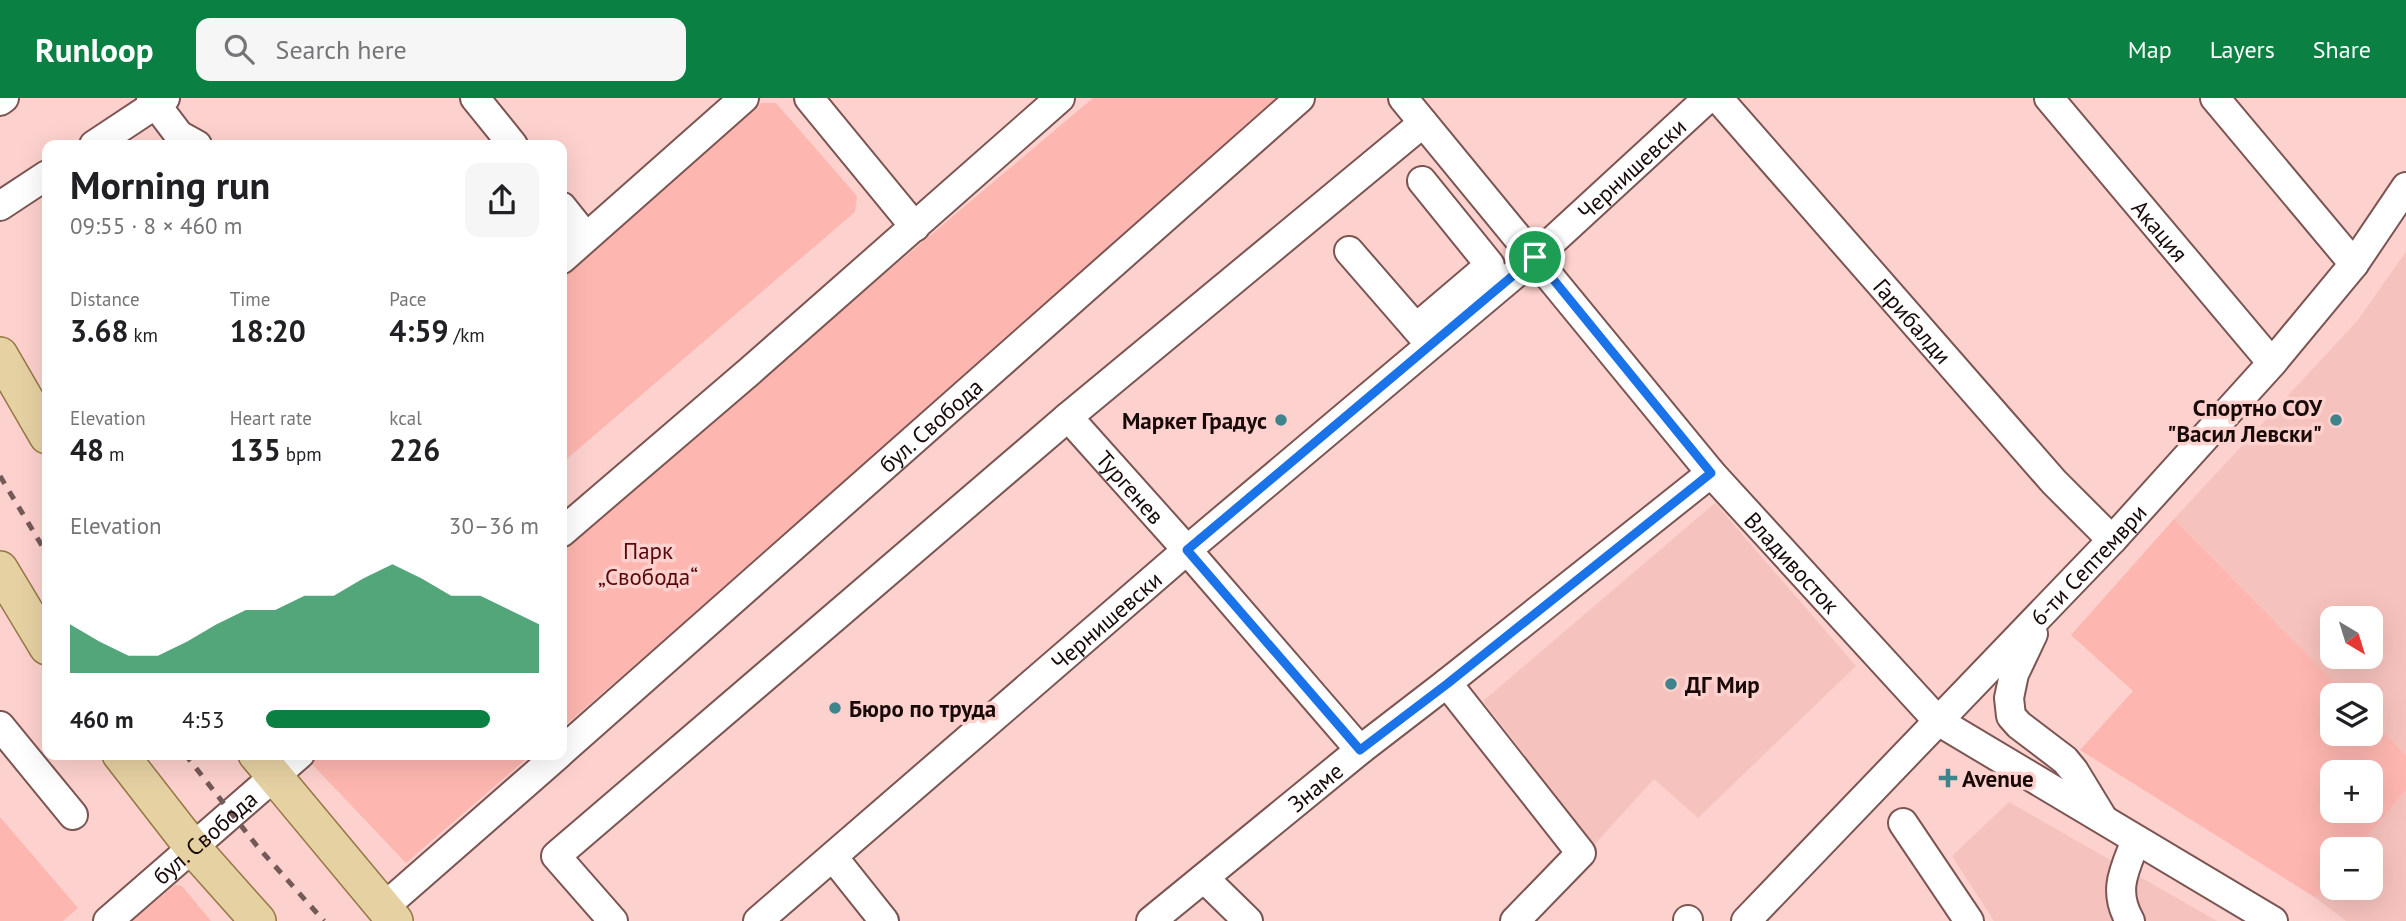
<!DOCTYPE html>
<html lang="en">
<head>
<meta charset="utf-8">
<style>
  :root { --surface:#fff; --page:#f6f6f6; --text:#202124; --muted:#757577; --accent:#0b8043 }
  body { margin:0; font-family:"PT Sans",sans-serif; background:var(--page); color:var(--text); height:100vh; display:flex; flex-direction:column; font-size:26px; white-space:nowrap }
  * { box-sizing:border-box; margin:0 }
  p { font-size:23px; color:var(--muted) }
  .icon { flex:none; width:38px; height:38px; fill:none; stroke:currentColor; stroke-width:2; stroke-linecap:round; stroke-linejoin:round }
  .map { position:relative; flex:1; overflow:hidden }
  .side { position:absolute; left:42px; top:42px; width:525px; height:620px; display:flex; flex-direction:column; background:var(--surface); border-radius:14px; box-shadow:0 7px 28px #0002 }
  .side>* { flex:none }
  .needle { width:46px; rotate:142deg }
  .controls { position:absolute; left:2320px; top:508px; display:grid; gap:14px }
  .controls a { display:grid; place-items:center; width:63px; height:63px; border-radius:14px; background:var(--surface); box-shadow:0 7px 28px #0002; font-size:35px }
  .pin { position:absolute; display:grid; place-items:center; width:60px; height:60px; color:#fff; margin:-30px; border:4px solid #fff; border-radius:50%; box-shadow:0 2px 7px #0007 }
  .round { display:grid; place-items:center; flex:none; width:74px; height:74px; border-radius:14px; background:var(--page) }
  .head { display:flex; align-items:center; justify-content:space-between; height:119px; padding:0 28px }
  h1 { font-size:38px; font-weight:700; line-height:52px }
  .metrics { display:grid; grid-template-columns:repeat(3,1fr); gap:10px; height:119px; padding:7px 28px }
  .metrics div { display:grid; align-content:center }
  .metrics b { font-size:30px; font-weight:700 }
  .metrics small { font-size:19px; font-weight:400 }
  .metrics p { font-size:19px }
  .chart { height:196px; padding:14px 28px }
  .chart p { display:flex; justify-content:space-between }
  .chart svg { width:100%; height:126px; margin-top:7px; fill:var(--accent); opacity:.7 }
  ul { padding:0 28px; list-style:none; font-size:23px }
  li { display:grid; grid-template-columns:112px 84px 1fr; align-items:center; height:52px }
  li i { height:18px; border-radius:9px; background:var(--accent) }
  header { display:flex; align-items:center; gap:42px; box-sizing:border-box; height:98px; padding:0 35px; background:var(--accent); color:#fff }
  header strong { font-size:33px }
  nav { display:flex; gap:38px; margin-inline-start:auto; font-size:24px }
  .search { width:490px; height:63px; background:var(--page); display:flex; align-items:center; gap:18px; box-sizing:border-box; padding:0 24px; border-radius:14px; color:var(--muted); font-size:26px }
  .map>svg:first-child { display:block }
  .built { fill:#f6c2bd; fill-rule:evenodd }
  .green { fill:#feb7b0; fill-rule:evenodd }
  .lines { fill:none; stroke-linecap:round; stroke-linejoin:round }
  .minor-casing { stroke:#7b5552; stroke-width:32 }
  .major-casing { stroke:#947745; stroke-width:38 }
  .minor { stroke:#fff; stroke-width:28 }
  .major { stroke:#e6d1a3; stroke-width:35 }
  .rail { stroke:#735957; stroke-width:5; stroke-dasharray:9 9; stroke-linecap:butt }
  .route-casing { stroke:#fff; stroke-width:14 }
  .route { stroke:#1a73e8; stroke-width:9 }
  .poi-dot { fill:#3d848c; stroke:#fdd1cd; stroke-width:2.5 }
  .labels { text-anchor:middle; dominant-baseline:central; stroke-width:7; stroke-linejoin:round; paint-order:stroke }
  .street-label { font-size:23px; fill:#180a09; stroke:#fdd1cd }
  .poi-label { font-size:23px; font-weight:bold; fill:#180a09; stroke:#fdd1cd; text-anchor:start }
  .park-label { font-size:23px; fill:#58080d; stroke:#fdd1cd }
</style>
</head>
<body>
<header>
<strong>Runloop</strong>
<div class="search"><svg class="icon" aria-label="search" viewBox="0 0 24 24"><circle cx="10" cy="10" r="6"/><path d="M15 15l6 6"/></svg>Search here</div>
<nav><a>Map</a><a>Layers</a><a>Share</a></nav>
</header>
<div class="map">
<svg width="2406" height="823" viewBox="0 0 2406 823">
  <rect width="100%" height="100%" fill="#fdd1cd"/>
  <!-- built -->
  <path class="built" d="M2406,154v503l-35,-36v-24h-24l-173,-176 183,-198zM2333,520h38v38h-38z
    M1715,405l141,163 -158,152 -44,-39 -60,66 -111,-144z
    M2406,692v131h-60l-30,-23 17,-20v9h38v-38h-14z
    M2009,704l208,119h-223l-42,-65z"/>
  <!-- green -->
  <path class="green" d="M1093,0h197l-728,630v-182z
    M761,5h15l81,93 -2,16 -293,251v-192z
    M2174,421l173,176h-14v38h38v-14l35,36v35l-49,59h-24v29l-17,20 -236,-148 53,-59 -62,-56zM2333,674h38v38h-38z
    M315,656h217l-126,109 -98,-103z
    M0,719l78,91 -15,13h-63z
    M175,787l7,1 29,35h-79z"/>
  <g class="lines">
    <!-- minor casing -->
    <g class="minor-casing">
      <g id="minor">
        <path d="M151,0l28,37 18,10"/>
        <path d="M475,0l38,47"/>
        <path d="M809,0l106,129"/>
        <path id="s1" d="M1403,0l308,375 227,248 335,200"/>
        <path id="s2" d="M1718,0l336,384 58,58"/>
        <path id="s3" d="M2049,0l223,265"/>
        <path d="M2215,0l139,166"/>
        <path d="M0,3l4,-3"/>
        <path d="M94,47l71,-47"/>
        <path d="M0,108l47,-31"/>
        <path d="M562,109l24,30"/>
        <path d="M1349,153l80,92"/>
        <path d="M562,161l182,-161"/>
        <path d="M1416,230l74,-63 -68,-84"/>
        <path id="s4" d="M1068,319l119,133 173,200"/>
        <path d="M562,434l188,-161 310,-273"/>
        <path d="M2033,536l-19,40 -5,24 2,18 8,9 46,35 9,11 28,46"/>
        <path d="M1447,585l134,170 -66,68"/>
        <path d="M0,628l73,89"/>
        <path id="s5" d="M562,653l738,-653"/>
        <path d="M1903,725l66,98"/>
        <path d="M833,759l51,64"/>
        <path d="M1204,780l44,43"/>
        <path d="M383,810l176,-154"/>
        <path d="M1688,822v1"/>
        <path id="s6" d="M108,823l192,-167"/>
        <path d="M613,823l-57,-65 512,-439 355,-294"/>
        <path id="s7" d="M758,823l429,-371 348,-293 173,-159"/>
        <path id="s8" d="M1151,823l209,-171 87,-67 264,-210"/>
        <path id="s9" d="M1746,823l366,-381 160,-177 82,-99 52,-77"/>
        <path d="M2130,823c-18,-31 -5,-52 6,-81"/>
      </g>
    </g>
    <!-- major casing -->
    <g class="major-casing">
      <path id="major" d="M0,257l47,81
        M0,471l47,78
        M120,656l73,94 65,73
        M256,656l139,167"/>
    </g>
    <!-- minor -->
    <use href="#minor" class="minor"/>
    <!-- major -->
    <use href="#major" class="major"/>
    <!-- rail -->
    <path class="rail" d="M0,378l47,78
      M185,656l72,92 67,75"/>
  </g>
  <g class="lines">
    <!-- route casing -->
    <g class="route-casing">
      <path id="route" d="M1535,159l176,216 -264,211 -87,66 -173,-200z"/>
    </g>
    <!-- route -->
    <use href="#route" class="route"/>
  </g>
  <!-- markers -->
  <g class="poi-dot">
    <circle cx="1281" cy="322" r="7"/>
    <circle cx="2336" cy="322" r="7"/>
    <circle cx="1671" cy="586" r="7"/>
    <circle cx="835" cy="610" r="7"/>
    <path d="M1944.5 669.5h7v7h7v7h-7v7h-7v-7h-7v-7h7z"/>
  </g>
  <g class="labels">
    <!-- street labels -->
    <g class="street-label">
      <text stroke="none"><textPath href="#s7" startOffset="1153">Чернишевски</textPath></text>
      <text stroke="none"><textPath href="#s3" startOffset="173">Акация</textPath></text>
      <text stroke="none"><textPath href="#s2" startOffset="296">Гарибалди</textPath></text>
      <text stroke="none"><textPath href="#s5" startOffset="492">бул. Свобода</textPath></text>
      <text stroke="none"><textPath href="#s4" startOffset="94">Тургенев</textPath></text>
      <text stroke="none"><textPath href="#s1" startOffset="606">Владивосток</textPath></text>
      <text stroke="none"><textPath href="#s9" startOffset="494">6-ти Септември</textPath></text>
      <text stroke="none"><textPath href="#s7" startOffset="460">Чернишевски</textPath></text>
      <text stroke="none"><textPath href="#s8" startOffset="212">Знаме</textPath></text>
      <text stroke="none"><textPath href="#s6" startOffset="128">бул. Свобода</textPath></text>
    </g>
    <!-- poi labels -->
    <g class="poi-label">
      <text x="2322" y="309" text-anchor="end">Спортно СОУ<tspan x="2322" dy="26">"Васил Левски"</tspan></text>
      <text x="1267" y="322" text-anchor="end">Маркет Градус</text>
      <text x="1685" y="586">ДГ Мир</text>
      <text x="849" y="610">Бюро по труда</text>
      <text x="1962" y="680">Avenue</text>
    </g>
    <!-- park labels -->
    <g class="park-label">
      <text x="648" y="452">Парк<tspan x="648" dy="26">„Свобода“</tspan></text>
    </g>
  </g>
</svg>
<div class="controls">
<a><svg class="needle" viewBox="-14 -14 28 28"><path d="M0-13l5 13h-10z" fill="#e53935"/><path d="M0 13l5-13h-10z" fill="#757577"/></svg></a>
<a><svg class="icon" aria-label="layers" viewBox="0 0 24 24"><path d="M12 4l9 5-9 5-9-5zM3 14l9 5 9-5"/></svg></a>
<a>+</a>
<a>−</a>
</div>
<div class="pin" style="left:1535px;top:159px;background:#1e9e55"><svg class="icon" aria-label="arrive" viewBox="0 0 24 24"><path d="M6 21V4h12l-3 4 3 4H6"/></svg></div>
<section class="side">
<div class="head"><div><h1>Morning run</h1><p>09:55 · 8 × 460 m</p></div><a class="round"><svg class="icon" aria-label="share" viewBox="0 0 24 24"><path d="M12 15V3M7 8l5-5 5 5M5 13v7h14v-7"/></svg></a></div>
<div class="metrics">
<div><p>Distance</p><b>3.68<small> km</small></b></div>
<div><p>Time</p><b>18:20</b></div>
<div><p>Pace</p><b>4:59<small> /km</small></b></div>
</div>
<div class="metrics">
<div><p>Elevation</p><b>48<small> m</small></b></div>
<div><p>Heart rate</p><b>135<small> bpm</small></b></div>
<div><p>kcal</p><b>226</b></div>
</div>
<div class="chart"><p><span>Elevation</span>30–36 m</p>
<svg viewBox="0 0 160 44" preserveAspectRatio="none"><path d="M0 44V27L10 33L20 38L30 38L40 33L50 27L60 22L70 22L80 17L90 17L100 11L110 6L120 11L130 17L140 17L150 22L160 27V44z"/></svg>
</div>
<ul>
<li><b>460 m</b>4:53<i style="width:82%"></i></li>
</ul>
</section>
</div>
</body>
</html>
